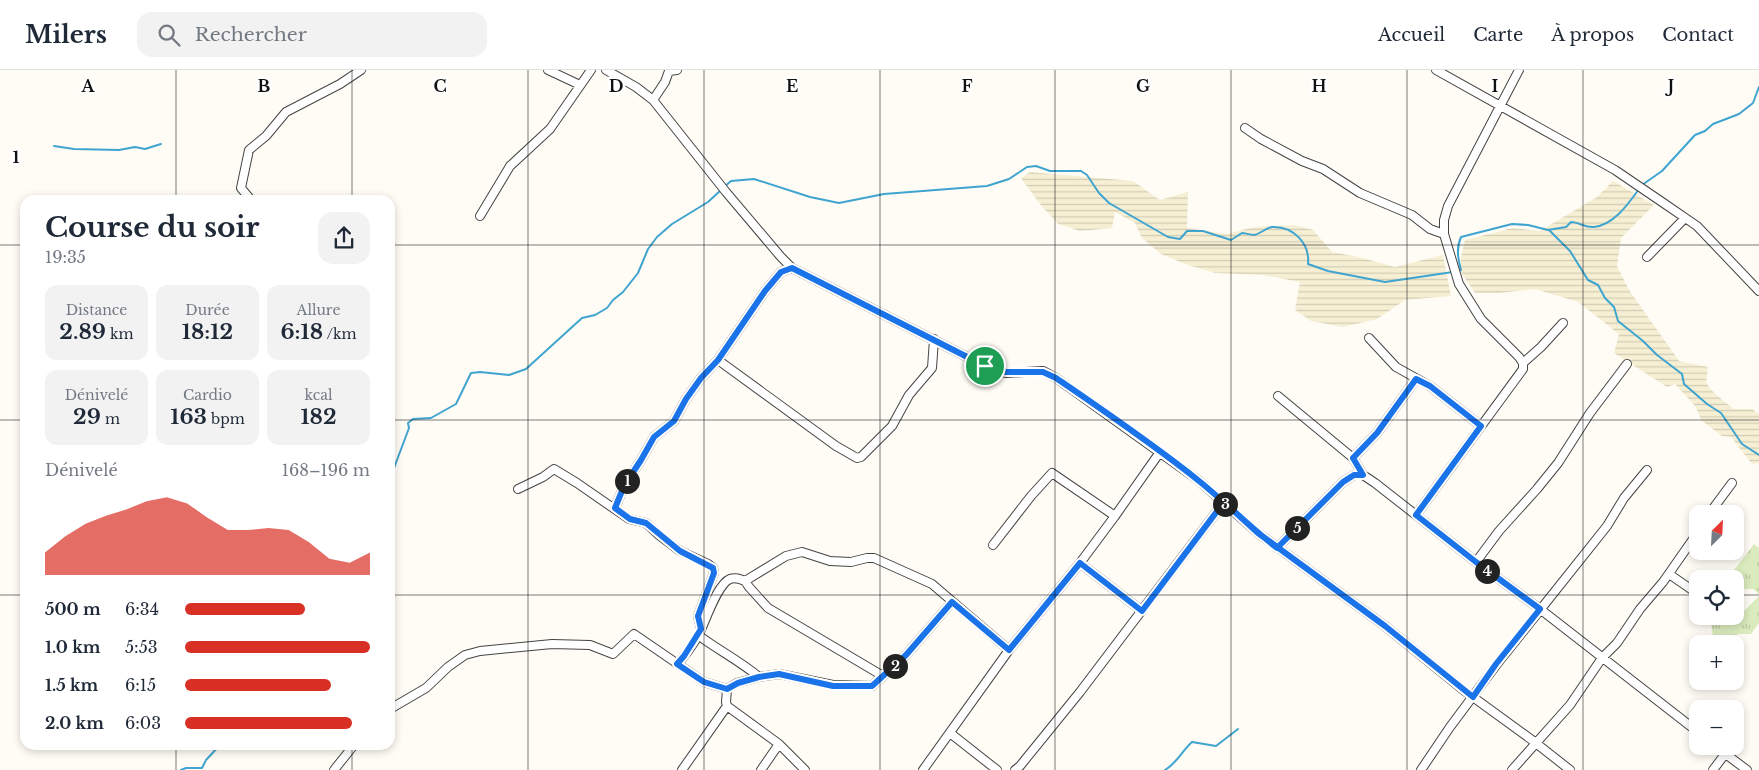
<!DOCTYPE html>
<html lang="fr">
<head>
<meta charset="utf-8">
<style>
  :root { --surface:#fff; --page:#f2f2f3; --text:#1f2937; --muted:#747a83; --line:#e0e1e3; --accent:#d93025 }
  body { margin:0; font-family:"Libre Baskerville",serif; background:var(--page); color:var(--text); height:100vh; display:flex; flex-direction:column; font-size:19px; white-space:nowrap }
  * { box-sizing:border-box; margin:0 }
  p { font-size:16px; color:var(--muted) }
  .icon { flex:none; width:28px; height:28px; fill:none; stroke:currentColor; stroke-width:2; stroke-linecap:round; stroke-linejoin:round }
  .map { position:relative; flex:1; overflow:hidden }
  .drawer { position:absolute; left:20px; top:125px; width:375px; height:555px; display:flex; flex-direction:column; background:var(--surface); border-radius:15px; box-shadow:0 2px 8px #0003 }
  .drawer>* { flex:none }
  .needle { width:32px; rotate:24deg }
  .controls { position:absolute; left:1689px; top:435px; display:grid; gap:10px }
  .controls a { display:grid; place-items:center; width:55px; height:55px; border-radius:10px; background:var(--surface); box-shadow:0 2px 8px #0003; font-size:25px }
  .pin { position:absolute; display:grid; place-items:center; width:42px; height:42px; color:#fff; margin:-21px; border:2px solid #fff; border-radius:50%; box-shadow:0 1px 5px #0007 }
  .km { position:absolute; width:25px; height:25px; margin:-12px; border-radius:50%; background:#222; color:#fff; font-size:14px; line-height:25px; text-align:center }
  .round { display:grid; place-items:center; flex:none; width:52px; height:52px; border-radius:15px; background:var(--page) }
  .head { display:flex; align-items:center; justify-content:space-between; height:85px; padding:0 25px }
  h1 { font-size:28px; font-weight:700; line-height:38px }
  .stats { display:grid; grid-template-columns:repeat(3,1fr); gap:8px; height:85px; padding:5px 25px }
  .stats div { display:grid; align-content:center; border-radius:12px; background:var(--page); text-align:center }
  .stats b { font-size:21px; font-weight:700 }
  .stats small { font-size:14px; font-weight:400 }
  .stats p { font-size:14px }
  .chart { height:140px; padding:10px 25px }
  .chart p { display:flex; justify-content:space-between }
  .chart svg { width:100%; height:90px; margin-top:5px; fill:var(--accent); opacity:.7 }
  ul { padding:0 25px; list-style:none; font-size:16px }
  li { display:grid; grid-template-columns:80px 60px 1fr; align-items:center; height:38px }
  li i { height:12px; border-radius:6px; background:var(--accent) }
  header { display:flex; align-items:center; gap:30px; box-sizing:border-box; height:70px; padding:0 25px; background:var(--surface); border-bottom:1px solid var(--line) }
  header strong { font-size:24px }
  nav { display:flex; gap:28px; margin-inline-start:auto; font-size:18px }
  .search { width:350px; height:45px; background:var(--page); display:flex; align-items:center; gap:12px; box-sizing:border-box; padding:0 18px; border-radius:15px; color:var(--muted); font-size:19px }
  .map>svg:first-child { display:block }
  .farmland { fill:url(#farmland-rules) }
  .grass { fill:url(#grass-tufts) }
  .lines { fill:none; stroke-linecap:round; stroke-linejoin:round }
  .stream { stroke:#3fa4cf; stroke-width:2 }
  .minor-casing { stroke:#444; stroke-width:10 }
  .minor { stroke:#fff; stroke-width:8 }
  .route-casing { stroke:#fff; stroke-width:10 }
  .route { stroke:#1a73e8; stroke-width:6 }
  .grid { fill:none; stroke:#111; stroke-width:1; stroke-opacity:0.55 }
  .grid-label { font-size:16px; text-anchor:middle; font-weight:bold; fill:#111; stroke:#fff; stroke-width:5; stroke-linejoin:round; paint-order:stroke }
</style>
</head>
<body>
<header>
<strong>Milers</strong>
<div class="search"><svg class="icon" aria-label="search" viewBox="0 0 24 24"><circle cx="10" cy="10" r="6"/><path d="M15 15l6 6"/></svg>Rechercher</div>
<nav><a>Accueil</a><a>Carte</a><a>À propos</a><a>Contact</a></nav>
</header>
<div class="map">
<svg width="1759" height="700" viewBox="0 0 1759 700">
  <defs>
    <pattern id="farmland-rules" width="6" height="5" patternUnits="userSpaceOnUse" patternTransform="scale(1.25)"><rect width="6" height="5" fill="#f6efd4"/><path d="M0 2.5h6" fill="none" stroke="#d2ccb5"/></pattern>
    <pattern id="grass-tufts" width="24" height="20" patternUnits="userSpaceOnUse" patternTransform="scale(1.25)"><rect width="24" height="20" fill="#daebbd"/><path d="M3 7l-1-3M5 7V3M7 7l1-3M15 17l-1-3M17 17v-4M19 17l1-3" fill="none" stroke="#bac8a1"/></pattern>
  </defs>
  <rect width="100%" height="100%" fill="#fffcf5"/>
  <!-- farmland -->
  <path class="farmland" d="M1030,102l103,9 27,19 28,-8 -1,36 40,6 27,-7 41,-2 18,5 19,22 27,5 36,10 48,-12 8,41 -46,4 -28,19 -34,8 -32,-6 -16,-11 5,-28 -37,-7 -48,-2 -27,-8 -27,-11 -19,-16 -7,-15 -20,-11 -3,16 -32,3 -22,-7 -18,-20 -19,-26z
    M1613,111l41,24 -33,33 -4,28 12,24 50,71 29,6 -2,16 8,10 20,16h18l7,5v49l-7,1 -21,-27 -9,-1 -21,-16 -5,-13 -21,-23 -8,3 -53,-34 5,-19 -41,-32 -43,-13 -35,4h-25l-14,-21v-14l4,-18 48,-12 27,3 57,-34z"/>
  <!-- grass -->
  <path class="grass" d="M1754,474l5,4v46l-6,-5h-8l-10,-6v-4l-7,-1z
    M1759,526v27l-8,11h-13l-11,10h-13l-4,-28h25v-4l9,-1z"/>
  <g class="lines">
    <!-- stream -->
    <path class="stream" d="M54,76l20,3 45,1 16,-3 10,2 16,-5
      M1642,115l20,-14 33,-36 10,-4 8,-7 26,-10 14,-11 6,-16
      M724,117l7,-6 23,-2 56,18 29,6 45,-9 103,-8 22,-7 18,-12 9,-1 14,5h31l6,4 12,18 10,10 59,34 12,2 7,-8h16l28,9 11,-7c3,0 8,2 12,2 6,-1 12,-7 18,-8 22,-1 38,17 36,37l20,7 57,11 68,-10
      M1549,160l21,21 18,29 10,5 7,13 9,9 4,14 25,20 14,14 25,19 2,10 23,20 14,9 21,31 17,11
      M1458,201l3,-1c-3,-11 -5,-22 0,-33l51,-13 16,1 20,5 18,-3 5,-5c8,0 14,6 23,5 20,-2 34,-23 45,-38
      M390,441l2,-3 -1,-32 18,-48 -1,-5 5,-4 18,-1 25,-14 15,-31 9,-1 29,3 17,-6 56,-51 13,-3 12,-7 6,-8 10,-8 15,-19 10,-24 9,-12 15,-13 36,-22 13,-12
      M181,700l5,-2h16l4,-8 14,-15
      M1165,700c13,-8 16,-18 27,-28l24,4 22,-17"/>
    <!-- minor casing -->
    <g class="minor-casing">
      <path id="minor" d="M548,0l32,15
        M606,0l30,17 17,13 73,92 55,65 11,11 193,98 21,7 37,-2 13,7 142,102 60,53 127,93 81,66 66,48 38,30
        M1436,0l179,100 47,32 35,24 62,65
        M653,30l12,-18 4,-11 8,-1
        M1245,58l16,11 41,22 21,8 37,24 52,22 18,14 14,5
        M251,130l-10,-12 8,-38 17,-14 20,-24 54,-28 21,-14
        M480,146l30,-50 40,-37 41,-59
        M1647,187l38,-39
        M1369,268l27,29 34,19 51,40
        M718,290l118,86 21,12 4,-1 31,-31 17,-31 23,-27 2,-29
        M1523,293l18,-16 22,-24
        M1278,326l75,62 10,17 12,8 101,79 64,47 158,123
        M1353,388l24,-25 39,-54
        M518,419l25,-12 11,-8 23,14 52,36 17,4 13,12 21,16 28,13 5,4 1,5 -16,43 3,13
        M615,438l9,-22 17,-26 13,-23 20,-16 12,-22 15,-21 17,-18 47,-69 16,-19 11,-4
        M1709,444l23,-31
        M1416,445l107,-146v-6l-4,-6 -38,-38 -22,-35 -15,-50v-14l4,-14 71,-136
        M993,475l38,-49 21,-23 63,43
        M1277,478l66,-66 11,-7h9
        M1476,492l23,-31 38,-42 21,-26 32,-50 37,-49
        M1080,493l62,48
        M1669,504l29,20
        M745,511l41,-25 16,-4 28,9 21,1 16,-4h7l58,26 77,66
        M698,565c20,15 42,26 61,42
        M677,594c8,-8 15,-18 21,-28 7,-13 19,-52 32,-57 5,-2 10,0 15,2l4,6 19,21 115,68
        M727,636l52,38 26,26
        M390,639l36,-21 22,-21 17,-12 15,-4 72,-7 38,1 23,9 21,-20 70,48 23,7 10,-6 22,-6 20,-3 54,11 39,1 34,-31 46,-53
        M950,663l47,37
        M1715,676l32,24
        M334,700l20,-25
        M682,700l45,-64 -1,-4 1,-13
        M761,700l18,-26
        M923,700l86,-120 71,-87 35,-47 45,-64
        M1015,700l5,-4 60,-74 144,-190
        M1421,700l29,-43 47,-63 110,-138 17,-28 23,-28
        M1512,700l58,-65 32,-47 15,-15 23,-34 23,-27 35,-50
        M1713,700l12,-16"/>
    </g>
    <!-- minor -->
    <use href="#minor" class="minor"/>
  </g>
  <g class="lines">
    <!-- route casing -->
    <g class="route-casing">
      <path id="route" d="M985,296l-193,-98 -11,4 -16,19 -47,69 -17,18 -15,21 -12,22 -20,16 -13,23 -17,26 -9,22 15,11 16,4 34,28 33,17 1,5 -16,43 3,13 -17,27 -7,8 27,18 23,7 11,-6 21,-6 20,-3 54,12h39l34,-31 46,-53 57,48 71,-87 62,48 82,-109 34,31 127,93 88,71 23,-33 44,-55 -64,-47 -60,-47 65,-89 -51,-40 -14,-7 -39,54 -24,25 10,17h-9l-11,7 -66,66c-27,-21 -52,-46 -78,-67 -46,-37 -95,-70 -143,-103l-13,-6h-37l-21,-6"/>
    </g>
    <!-- route -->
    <use href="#route" class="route"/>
  </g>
  <!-- grid -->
  <path class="grid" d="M176,0v130M352,0v130M528,0v700M704,0v700M880,0v700M1055,0v700M1231,0v700M1407,0v700M1583,0v700M0,175h25M390,175h1369M0,350h25M390,350h1369M0,525h25M390,525h1308M1735,525h24M176,675v25M352,675v25"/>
  <g class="grid-label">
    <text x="88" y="22">A</text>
    <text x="264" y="22">B</text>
    <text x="440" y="22">C</text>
    <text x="616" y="22">D</text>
    <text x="792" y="22">E</text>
    <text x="967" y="22">F</text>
    <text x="1143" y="22">G</text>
    <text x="1319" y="22">H</text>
    <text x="1495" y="22">I</text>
    <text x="1671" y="22">J</text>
    <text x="16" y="93">1</text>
  </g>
</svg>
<div class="controls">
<a><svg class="needle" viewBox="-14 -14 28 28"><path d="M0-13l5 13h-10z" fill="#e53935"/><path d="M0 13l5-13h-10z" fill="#747a83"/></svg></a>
<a><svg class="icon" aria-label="locate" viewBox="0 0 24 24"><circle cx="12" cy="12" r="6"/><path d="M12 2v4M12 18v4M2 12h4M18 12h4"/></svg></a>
<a>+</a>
<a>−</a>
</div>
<div class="pin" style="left:985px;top:296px;background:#1e9e55"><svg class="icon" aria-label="arrive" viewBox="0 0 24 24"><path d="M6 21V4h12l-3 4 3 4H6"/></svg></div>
<b class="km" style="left:627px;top:411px">1</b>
<b class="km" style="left:895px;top:596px">2</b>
<b class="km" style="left:1225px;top:434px">3</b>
<b class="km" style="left:1487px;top:501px">4</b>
<b class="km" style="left:1297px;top:458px">5</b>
<section class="drawer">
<div class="head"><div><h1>Course du soir</h1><p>19:35</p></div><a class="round"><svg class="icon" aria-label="share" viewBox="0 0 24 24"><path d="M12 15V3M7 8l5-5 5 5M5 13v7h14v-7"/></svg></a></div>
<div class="stats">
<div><p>Distance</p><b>2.89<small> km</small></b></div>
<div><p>Durée</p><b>18:12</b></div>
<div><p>Allure</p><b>6:18<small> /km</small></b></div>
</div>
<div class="stats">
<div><p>Dénivelé</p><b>29<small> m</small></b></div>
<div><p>Cardio</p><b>163<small> bpm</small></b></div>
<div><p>kcal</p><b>182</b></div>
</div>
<div class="chart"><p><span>Dénivelé</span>168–196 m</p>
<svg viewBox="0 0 160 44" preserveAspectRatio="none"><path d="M0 44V33L10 25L20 19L30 15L40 12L50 8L60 6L70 9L80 16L90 22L100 22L110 21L120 22L130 28L140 36L150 38L160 33V44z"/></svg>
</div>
<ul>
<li><b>500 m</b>6:34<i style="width:65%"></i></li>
<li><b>1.0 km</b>5:53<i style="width:100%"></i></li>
<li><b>1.5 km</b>6:15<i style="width:79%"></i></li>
<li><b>2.0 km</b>6:03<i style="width:90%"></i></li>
</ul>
</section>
</div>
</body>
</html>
